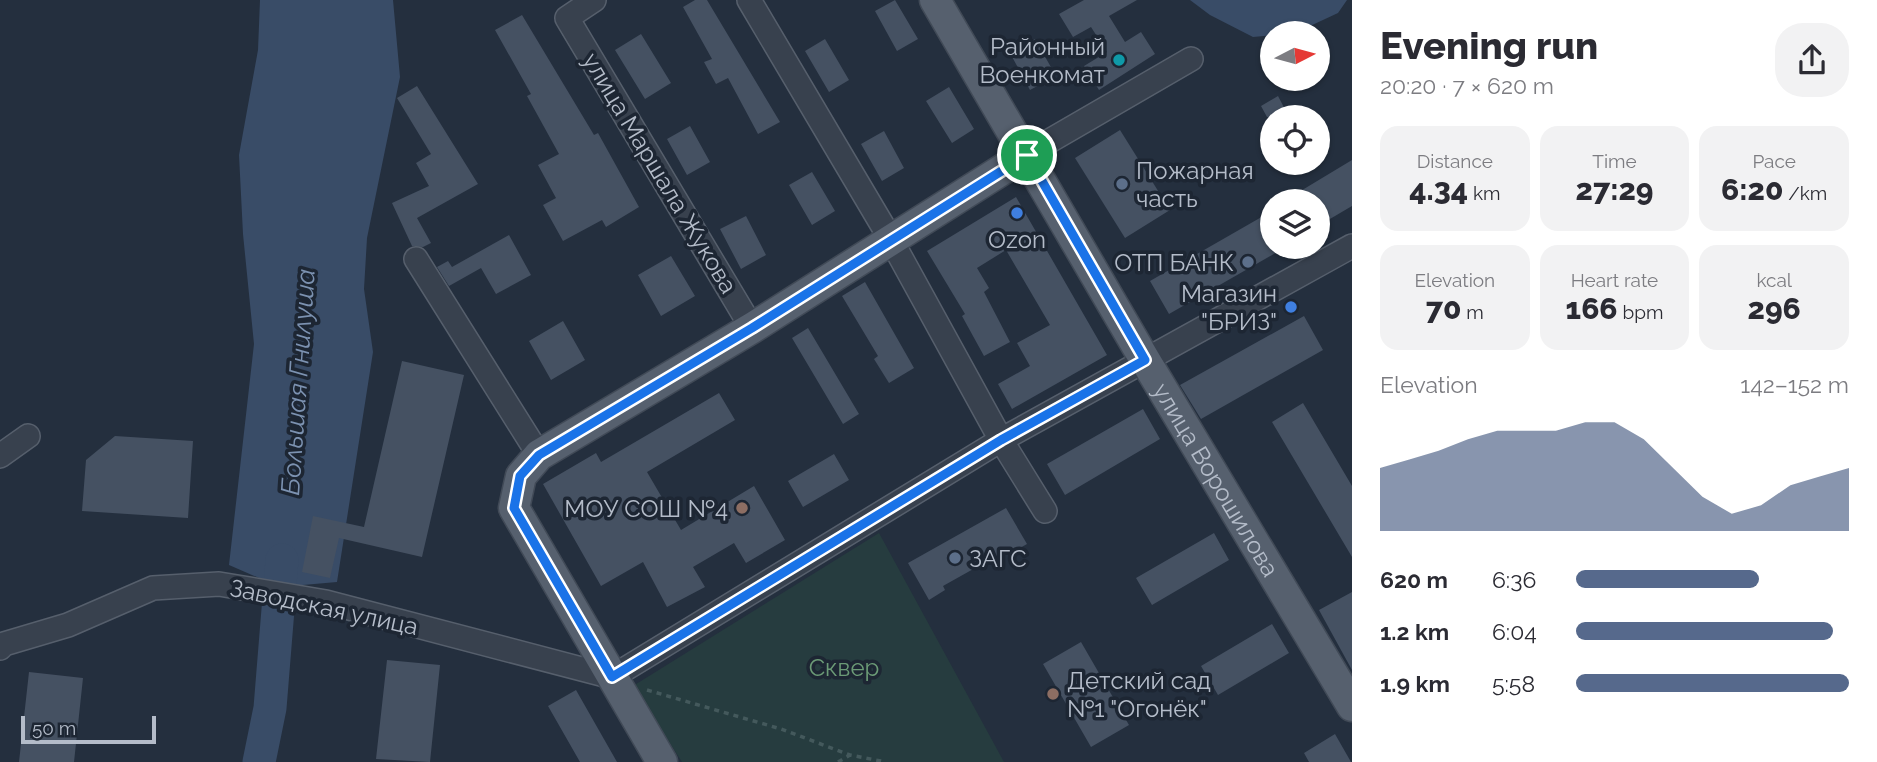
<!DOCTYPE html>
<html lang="en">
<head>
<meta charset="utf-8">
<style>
  :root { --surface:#fff; --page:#f2f2f3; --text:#2b2b33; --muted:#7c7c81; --accent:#56698c }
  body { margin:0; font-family:Raleway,sans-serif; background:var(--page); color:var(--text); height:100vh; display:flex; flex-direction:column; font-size:26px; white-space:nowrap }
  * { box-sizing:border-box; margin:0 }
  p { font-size:23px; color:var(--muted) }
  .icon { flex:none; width:38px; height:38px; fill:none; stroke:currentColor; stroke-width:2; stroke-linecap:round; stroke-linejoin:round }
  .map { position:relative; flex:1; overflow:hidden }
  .drawer { display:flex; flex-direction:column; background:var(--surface); width:525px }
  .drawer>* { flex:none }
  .needle { width:46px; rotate:84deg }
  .buttons { position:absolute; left:1260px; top:21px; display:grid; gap:14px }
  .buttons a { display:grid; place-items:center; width:70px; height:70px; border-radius:50%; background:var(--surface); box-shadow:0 2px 5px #0004; font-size:35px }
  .scale { position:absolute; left:21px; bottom:18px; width:135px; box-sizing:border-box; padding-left:7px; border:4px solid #b4bcc9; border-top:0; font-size:19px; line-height:24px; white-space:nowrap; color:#b4bcc9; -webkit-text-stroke:5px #1d2633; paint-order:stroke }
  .pin { position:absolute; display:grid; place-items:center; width:60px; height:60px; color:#fff; margin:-30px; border:4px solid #fff; border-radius:50%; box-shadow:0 2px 7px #0007 }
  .round { display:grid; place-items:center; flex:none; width:74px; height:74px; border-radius:28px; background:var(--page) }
  .head { display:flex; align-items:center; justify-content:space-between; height:119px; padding:0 28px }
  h1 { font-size:38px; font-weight:800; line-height:52px }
  .stats { display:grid; grid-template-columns:repeat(3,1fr); gap:10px; height:119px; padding:7px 28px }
  .stats div { display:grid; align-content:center; border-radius:18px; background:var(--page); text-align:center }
  .stats b { font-size:30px; font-weight:800 }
  .stats small { font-size:19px; font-weight:400 }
  .stats p { font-size:19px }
  .chart { height:196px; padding:14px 28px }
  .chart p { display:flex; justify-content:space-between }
  .chart svg { width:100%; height:126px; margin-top:7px; fill:var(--accent); opacity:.7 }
  ul { padding:0 28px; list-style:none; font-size:23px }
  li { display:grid; grid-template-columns:112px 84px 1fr; align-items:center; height:52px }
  li i { height:18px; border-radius:9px; background:var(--accent) }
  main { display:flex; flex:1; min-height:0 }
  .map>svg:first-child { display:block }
  .green { fill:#263c3f }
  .water { fill:#394c67 }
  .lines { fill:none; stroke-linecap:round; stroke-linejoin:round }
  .river { stroke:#394c67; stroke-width:33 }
  .building { fill:#455162 }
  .minor-casing { stroke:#565f6c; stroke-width:26 }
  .major-casing { stroke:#414a57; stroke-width:33 }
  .path { stroke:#44595c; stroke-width:3.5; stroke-dasharray:5 5; stroke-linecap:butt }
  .minor { stroke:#38414e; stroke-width:23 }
  .major { stroke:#56606e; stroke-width:30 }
  .route-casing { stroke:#fff; stroke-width:14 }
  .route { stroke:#1a73e8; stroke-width:9 }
  .culture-dot { fill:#0f9aa8; stroke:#1d2633; stroke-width:2.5 }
  .service-dot { fill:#5c6f8a; stroke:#1d2633; stroke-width:2.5 }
  .shop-dot { fill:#3f7fe0; stroke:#1d2633; stroke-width:2.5 }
  .education-dot { fill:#8d6e63; stroke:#1d2633; stroke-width:2.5 }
  .labels { text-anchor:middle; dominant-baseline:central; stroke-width:7; stroke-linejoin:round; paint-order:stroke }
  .poi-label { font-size:24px; fill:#b4bcc9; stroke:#1d2633; text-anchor:end }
  .street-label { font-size:24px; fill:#b4bcc9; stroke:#1d2633 }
  .park-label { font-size:24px; fill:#6b9a76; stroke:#1d2633 }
  .water-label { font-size:26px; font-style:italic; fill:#7c92b1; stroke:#1d2633 }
</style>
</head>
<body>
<main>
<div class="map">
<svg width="1352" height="762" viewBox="0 0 1352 762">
  <rect width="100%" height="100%" fill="#242f3e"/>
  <!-- green -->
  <path class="green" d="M879,533l125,229h-322l-49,-76z"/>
  <!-- water -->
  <path class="water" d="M260,0h133l7,77 -33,161 -3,51 9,63 -36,230 -57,5 -51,-22 25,-221 -11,-110 -4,-79 19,-105z
    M1190,0h157l-9,13 -43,20 -42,4 -43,-22z"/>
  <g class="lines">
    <!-- river -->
    <path class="river" d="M259,762l11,-54 12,-148"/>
  </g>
  <!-- building -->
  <path class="building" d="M695,0h12l73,122 -22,12 -30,-56 -12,6 -12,-22 8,-3 -29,-52z
    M895,0l23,39 -21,12 -22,-40z
    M1084,0h53l-28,16 16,26 16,-10 14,22 -56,36 -15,-24 23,-14 -16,-25 -18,10 -14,-23z
    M522,15l72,120 4,-2 41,74 -33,20 -4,-7 -39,21 -20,-36 13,-7 -18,-33 21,-11 -32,-58 4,-2 -36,-64z
    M641,34l30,49 -26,16 -30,-49z
    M825,39l24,41 -20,12 -24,-41z
    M1035,39l21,37 -26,14 -20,-37z
    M417,86l61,98 -61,34 14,25 -8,4 -11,-1 -20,-43 37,-17 -13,-23 15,-9 -34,-56z
    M949,87l25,42 -22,14 -26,-42z
    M1278,96l11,21h-22l-6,-11z
    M690,126l20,36 -23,13 -20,-36z
    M1120,130l50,80 -45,28 -50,-80z
    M884,131l20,37 -22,13 -21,-37z
    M1352,160v46l-34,20v-25h-34z
    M812,172l23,39 -23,14 -23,-40z
    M1016,197l91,158 -95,54 -14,-25 32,-18 -13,-23 33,-18 -44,-75 -29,18 12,20 -5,4 26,50 -26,14 -22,-40 3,-2 -38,-63z
    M1272,211v36h14l-117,67 -19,-33z
    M746,216l20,39 -25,14 -21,-40z
    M509,235l22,40 -35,19 -15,-26 -32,18 -12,-19 11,-6 4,6z
    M671,256l24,40 -34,20 -23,-41z
    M865,282l49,86 -25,15 -15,-24 4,-3 -36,-60z
    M1304,316l19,34 -122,69 -21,-34z
    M563,321l22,39 -34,20 -22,-39z
    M808,328l51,86 -16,10 -51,-86z
    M402,361l62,14 -42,182 -83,-19 -9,40 -28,-6 11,-56 51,11z
    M719,393l16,27 -88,52 34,58 73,-44 31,54 -39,23 -12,-20 -41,24 12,20 -38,20 -24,-45 -42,24 -58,-102 53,-31 5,9z
    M1303,403l49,83v71l-80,-135z
    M1143,409l17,30 -95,56 -18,-31z
    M115,436l78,5 -5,77 -106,-7 4,-51z
    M834,454l15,26 -46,27 -15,-26z
    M1006,508l21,36 -16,9 -2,-4 -66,37 2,4 -16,10 -21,-37z
    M1214,533l15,27 -77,45 -16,-27z
    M1352,592v78l-33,-60z
    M1272,624l17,29 -71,42 -17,-29z
    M1081,642l48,83 -38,22 -48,-83z
    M387,660l53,5 -10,97 -54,-3z
    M29,672l54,6 -9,84h-55z
    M576,690l41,72h-37l-32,-56z
    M1335,734l16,28h-42l-5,-9z"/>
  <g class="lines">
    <!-- minor casing -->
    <g class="minor-casing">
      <path id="minor" d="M594,0l-27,18 185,310
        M749,0l141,238 111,202 44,71
        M1027,154l164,-95
        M416,259l123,196
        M0,456l28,-20
        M0,648l4,-4 64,-19 85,-37 66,-4 107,18 286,75 389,-237 351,-194"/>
    </g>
    <!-- major casing -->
    <g class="major-casing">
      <g id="major">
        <path id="s1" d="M935,0l210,360 207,346"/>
        <path d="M662,762l-148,-254 7,-32 18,-21 213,-127 275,-174"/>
      </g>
    </g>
    <!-- path -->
    <path class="path" d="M647,690l134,39 69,26 36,7
      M838,762l12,-7"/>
    <!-- minor -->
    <use href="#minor" class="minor"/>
    <!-- major -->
    <use href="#major" class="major"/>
  </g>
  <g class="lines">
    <!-- route casing -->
    <g class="route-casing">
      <path id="route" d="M1027,155l118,205 -144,80 -389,237 -98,-169 6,-32 19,-21 213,-127z"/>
    </g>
    <!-- route -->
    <use href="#route" class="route"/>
  </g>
  <!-- markers -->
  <circle class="culture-dot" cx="1119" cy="60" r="7"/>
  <g class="service-dot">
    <circle cx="1122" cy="184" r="7"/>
    <circle cx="1248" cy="262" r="7"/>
    <circle cx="955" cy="558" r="7"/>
  </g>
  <g class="shop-dot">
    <circle cx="1017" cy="213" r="7"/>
    <circle cx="1291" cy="307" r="7"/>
  </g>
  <g class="education-dot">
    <circle cx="742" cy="508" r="7"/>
    <circle cx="1053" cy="694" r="7"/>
  </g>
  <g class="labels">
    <!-- poi labels -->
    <g class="poi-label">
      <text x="1105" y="46">Районный<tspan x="1105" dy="28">Военкомат</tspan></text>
      <text x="1136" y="170" text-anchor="start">Пожарная<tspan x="1136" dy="28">часть</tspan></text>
      <text x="1017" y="239" text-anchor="middle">Ozon</text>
      <text x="1234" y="262">ОТП БАНК</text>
      <text x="1277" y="293">Магазин<tspan x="1277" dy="28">"БРИЗ"</tspan></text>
      <text x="728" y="508">МОУ СОШ №4</text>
      <text x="969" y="558" text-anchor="start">ЗАГС</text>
      <text x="1067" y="680" text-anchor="start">Детский сад<tspan x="1067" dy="28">№1 "Огонёк"</tspan></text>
    </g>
    <!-- street labels -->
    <g class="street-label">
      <text transform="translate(660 173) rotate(59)">улица Маршала Жукова</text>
      <text stroke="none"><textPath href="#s1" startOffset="556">улица Ворошилова</textPath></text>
      <text transform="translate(324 607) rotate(12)">Заводская улица</text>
    </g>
    <!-- park labels -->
    <g class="park-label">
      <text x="844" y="667">Сквер</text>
    </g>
    <!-- water labels -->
    <g class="water-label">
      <text transform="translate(298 382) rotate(-86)">Большая Гнилуша</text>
    </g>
  </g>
</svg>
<div class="buttons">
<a><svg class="needle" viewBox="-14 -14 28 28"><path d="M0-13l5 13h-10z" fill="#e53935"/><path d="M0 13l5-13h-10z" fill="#7c7c81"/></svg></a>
<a><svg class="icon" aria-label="locate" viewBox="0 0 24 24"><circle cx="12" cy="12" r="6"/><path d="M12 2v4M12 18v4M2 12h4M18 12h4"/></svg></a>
<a><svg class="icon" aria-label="layers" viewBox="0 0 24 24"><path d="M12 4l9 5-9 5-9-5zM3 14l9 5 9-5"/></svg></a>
</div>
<div class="scale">50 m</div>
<div class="pin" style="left:1027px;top:155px;background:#1e9e55"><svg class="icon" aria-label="arrive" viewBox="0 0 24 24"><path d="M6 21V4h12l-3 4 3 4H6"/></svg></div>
</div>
<section class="drawer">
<div class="head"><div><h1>Evening run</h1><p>20:20 · 7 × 620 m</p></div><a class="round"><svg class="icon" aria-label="share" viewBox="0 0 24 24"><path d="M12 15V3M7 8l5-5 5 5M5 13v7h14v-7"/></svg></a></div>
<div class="stats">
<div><p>Distance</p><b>4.34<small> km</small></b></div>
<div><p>Time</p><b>27:29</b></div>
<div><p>Pace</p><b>6:20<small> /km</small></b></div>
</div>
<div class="stats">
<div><p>Elevation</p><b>70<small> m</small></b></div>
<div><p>Heart rate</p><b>166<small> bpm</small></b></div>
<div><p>kcal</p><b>296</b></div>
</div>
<div class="chart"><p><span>Elevation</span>142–152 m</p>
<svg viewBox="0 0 160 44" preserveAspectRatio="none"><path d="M0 44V22L10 19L20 16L30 12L40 9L50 9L60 9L70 6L80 6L90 12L100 22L110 32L120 38L130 35L140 28L150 25L160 22V44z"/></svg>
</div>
<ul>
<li><b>620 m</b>6:36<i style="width:67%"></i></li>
<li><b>1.2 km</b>6:04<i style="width:94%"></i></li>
<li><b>1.9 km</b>5:58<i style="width:100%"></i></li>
</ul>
</section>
</main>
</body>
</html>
